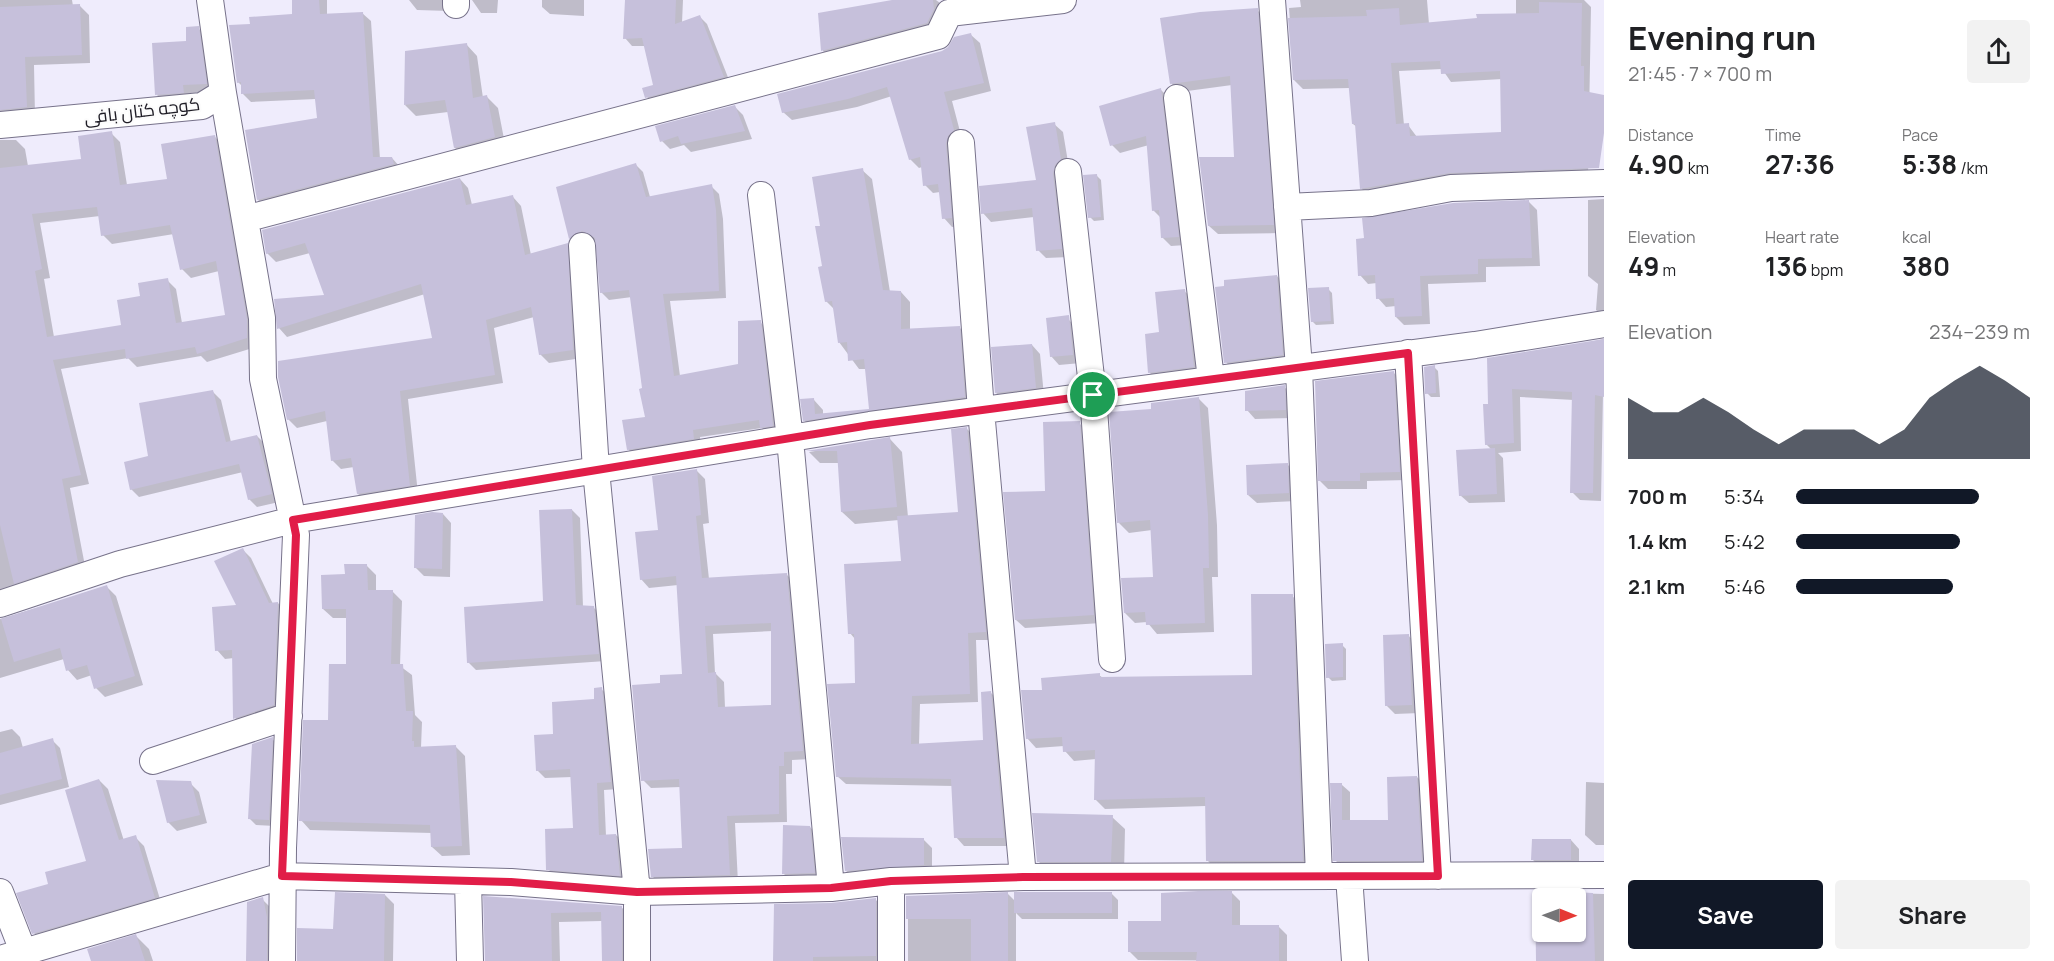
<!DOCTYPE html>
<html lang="en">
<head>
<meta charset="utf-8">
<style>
  :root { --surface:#fff; --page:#f2f2f2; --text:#202124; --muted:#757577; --accent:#111827 }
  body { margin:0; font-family:Manrope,Cairo,sans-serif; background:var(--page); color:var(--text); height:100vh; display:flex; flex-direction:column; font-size:22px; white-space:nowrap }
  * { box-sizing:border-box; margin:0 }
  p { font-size:20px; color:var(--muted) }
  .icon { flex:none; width:33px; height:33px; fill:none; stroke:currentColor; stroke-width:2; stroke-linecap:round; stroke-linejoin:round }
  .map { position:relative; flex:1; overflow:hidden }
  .sheet { display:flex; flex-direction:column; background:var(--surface); width:450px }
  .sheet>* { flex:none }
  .needle { width:39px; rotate:91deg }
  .buttons { position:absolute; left:1532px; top:888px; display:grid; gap:12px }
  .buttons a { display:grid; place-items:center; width:54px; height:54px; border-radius:6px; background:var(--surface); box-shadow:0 2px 4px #0004; font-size:30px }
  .pin { position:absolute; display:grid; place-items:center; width:51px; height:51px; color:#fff; margin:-26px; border:3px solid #fff; border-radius:50%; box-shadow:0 2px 6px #0007 }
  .round { display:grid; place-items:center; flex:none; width:63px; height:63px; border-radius:6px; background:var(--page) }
  .summary { display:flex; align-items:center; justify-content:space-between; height:102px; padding:0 24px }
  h1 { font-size:33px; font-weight:700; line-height:45px }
  .metrics { display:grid; grid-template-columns:repeat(3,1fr); gap:9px; height:102px; padding:6px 24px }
  .metrics div { display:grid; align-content:center }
  .metrics b { font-size:26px; font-weight:700 }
  .metrics small { font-size:16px; font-weight:400 }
  .metrics p { font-size:16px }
  .chart { height:168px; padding:12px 24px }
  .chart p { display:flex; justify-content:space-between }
  .chart svg { width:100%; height:108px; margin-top:6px; fill:var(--accent); opacity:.7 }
  .cta { display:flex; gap:12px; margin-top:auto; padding:12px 24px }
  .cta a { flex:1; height:69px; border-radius:6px; background:var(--accent); color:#fff; font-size:24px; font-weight:700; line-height:69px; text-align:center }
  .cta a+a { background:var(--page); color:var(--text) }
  ul { padding:0 24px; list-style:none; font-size:20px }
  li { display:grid; grid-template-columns:96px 72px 1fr; align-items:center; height:45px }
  li i { height:15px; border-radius:8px; background:var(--accent) }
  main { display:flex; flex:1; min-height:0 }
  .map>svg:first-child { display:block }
  .shadow { fill:#0003; fill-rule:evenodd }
  .building { fill:#c6c0db; fill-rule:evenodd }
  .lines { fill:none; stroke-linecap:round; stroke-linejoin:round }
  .street-casing { stroke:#77728a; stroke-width:28 }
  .street { stroke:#fff; stroke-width:26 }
  .route-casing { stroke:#fff; stroke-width:12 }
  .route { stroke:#e11d48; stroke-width:8 }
  .labels { text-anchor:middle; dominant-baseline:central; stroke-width:4.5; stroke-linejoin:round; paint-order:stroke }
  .street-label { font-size:18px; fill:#1e1c25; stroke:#fcfcfc }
</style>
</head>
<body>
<main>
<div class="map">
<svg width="1604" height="961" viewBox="0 0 1604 961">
  <rect width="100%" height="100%" fill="#efecfc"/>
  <!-- shadow -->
  <path class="shadow" d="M0,0h72l1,6h7l9,9 1,48 -56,2 1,51 -35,6z
    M293,0h34v15l35,-2 9,8 9,138 12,-1 8,9 -134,41 -8,-8 61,-80 -3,-21 -65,3 -8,-8 -1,-8 -4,-4 13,-57 43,-10z
    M409,0h43l-3,11 -32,-1z
    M472,0h26l-1,13h-16z
    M542,0h42v16l-34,-2 -8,-7z
    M627,0h56l-1,23 17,-7 8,8 24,61 -76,20 -8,-8 8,-11 -10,-40h-13l-7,-8z
    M901,0h35l4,3 2,15 -6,13 -105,28 -8,-8 -3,-37z
    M1300,0h127l2,24 87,-9v-15h68l7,7 -3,170 -218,20 -9,-9 -4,-61 -4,-3 -3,-36 -47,1 -9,-9 -5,-72 12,-1zM1442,69l9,13 51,-3 1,54 -86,4 -9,-12h-4l-5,-54z
    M1257,10l8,8 16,215 -63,1 -9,-8 27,-68 -4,-73 -52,7 -9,-9z
    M198,28l8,8 8,56 -23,1v8l-26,2 -8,-8z
    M971,35l9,8 11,48 -39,10 10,38 -3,87 -7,1 -8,-9 -4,-26 -7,1 -8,-8 -3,-18 -3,1 -9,-9 -18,-63 -35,11 -65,13 -9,-8 159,-60z
    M466,44l11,12 6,42 4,-1 11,11 8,41 -40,10 -11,-11 -7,-36 -32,4 -11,-11z
    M1161,90l8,8 17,147 -15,1 -9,-9 -1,-19 -8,-8 -4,-65 -29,8 -8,-8z
    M735,107l8,8 9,24 -61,13 -7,-7 -14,4 -8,-8z
    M1054,124l9,8 6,36v89l-23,1 -8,-8 -4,-33 -43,5 -8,-9 54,-32z
    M111,133l9,9 7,43 42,-4 46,-44 9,9 32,201 -49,15 -6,-6 -64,11 -9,-9 -67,11 28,115 -19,4 16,83 -86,32v-463h16l9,9 3,17 54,-6zM100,216l3,19 9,9 62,-10 8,35 9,9 28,-7 8,45 -45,7 -6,-34 -9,-9 -25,17 -19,29 -69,11 -10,-58 6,-1 -10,-55z
    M635,164l8,8 7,25 61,-11 8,8 4,25 3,79 -56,3 10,75 60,-11 20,-43 8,8 12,103 -12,2 -6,-7 -62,9 1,9 -65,11 -8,-8 18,-31 -14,-121 -23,3 -8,-8 -5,-51 -6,-3 -12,7 -8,-7z
    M862,170l10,9 18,113h11l9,10v28l49,-3 10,10 5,69 -160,24 -10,-10 10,-20 9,10v5l48,-5 -4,-41h-8l-20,-27 -4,-32 -9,-9 -5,-74z
    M1097,176l4,4 3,40 -10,1 -4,-4z
    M460,179l8,9 4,17 41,-8 8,9 10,49 36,-10 9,9 6,104 -33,5 -9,-9 -6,-37 -40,11 9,55 -95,16 10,95 -51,8 -9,-8 -4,-27 -13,2 -9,-9 -5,-39 -30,7 -9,-9 145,-80 -8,-45 -138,43 -8,-9 47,-32 -16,-43 -34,9 -9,-9z
    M1604,199v118l-8,-7 2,-26 -10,-8v-76z
    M1529,202l8,8 3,56 -54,1v15l-58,2 2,40 -26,1 -8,-8v-11l-10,1 -8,-9 -1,-15 -9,1 -8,-9z
    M1277,276l8,9 6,78 -57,8 -8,-9z
    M1328,289l4,4 2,31 -18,1 -4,-4z
    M1184,291l8,7 9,76 -44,6 -8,-8 11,-38z
    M1066,317l9,9 6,37 -22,2 -8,-9z
    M1604,339l-3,162 -21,-1 -8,-8 2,-92 -54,-3 1,54 -23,2 5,5 2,44 -36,1 -9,-8 31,-46 -5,-5 4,-39 44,-51z
    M1032,345l8,9 4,42 -39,5 -9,-8z
    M1434,367l4,4 2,26h-9l-4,-4z
    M1393,372l9,9 6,99 -41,1v8h-39l-8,-8z
    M1284,387l9,8v23l-38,1 -8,-9z
    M213,392l8,8 10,42 26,-6 8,8 14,58 -22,5 -8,-8 -6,-27 -104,25 -8,-8 19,-32z
    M1198,398l10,10 9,117 1,52h-6l2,55 -57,2 -10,-12 -12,1 -10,-10 29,-35 -2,-48 -23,3 -10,-10 34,-113z
    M1079,423l8,8 14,192 -76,5 -9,-8 31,-128z
    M967,429l8,8 18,203h-17l2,62 -58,2 -1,41 66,-3 6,-49 8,8 13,145h-48l-8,-9 -3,-51 -107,-2 -9,-8 19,-91 -1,-46 -5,-6 52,-71 -3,-42 -44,4 -13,-12 -3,-49h-19l-11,-11 81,-13 12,13 6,65 51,-4z
    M1287,464l9,9 1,28 -40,2 -9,-8z
    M696,470l9,9 4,44 -6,1 6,55 78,-4 8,8 16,176 -19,1v14h-6l1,48 -52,1 3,60 -78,1 -8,-8 31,-27 -2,-62 -30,1 -8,-8 19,-96 21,-9 -5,-90 -29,3 -8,-9 18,-48zM773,631v75l-48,2 -1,-26 -9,-9 -2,-39z
    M572,510l8,8 3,89h10l9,9 4,45 -130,9 -8,-8 76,-60z
    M443,514l8,9 -1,54 -26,-1 -9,-9z
    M243,550l8,8 22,46 5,-1 8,9 -4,101 -39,13 -8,-8 -1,-60 -9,1 -8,-9 21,-43z
    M366,565l10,10v17l16,-1 10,10 -2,65 12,9 3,40 7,7 -1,26 34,-2 10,10 5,99 -28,1 -10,-9v-14l-122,-3 -9,-10 46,-154 1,-48h-15l-10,-9 23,-33z
    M107,587l9,9 27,89 -38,12 -9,-9 -4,-13 -15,5 -9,-10 -4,-11 -64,19v-59z
    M1292,596l10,9 10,265h-95l-9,-9 -2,-55 -101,3 -10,-10 1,-40 -22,2 -9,-10 -1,-5 -28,2 -9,-10 17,-47 55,-16 4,3 150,-1z
    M1408,635l8,9 4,69 -25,1 -9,-9z
    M1342,645l4,4v31l-14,1 -4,-4z
    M601,689l9,8 9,92 -15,1 2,46 10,-1 8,8 4,40 -72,-6 -8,-8 26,-39 -2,-53 -27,1 -8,-8 18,-35 41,-34z
    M12,729l8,8 3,11 29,-8 8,8 9,39 -69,18v-73z
    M272,739l7,6 -4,81 -19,-1 -6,-6z
    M1417,777l8,8 4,83h-86l-8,-8 7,-75 8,7v30l40,-1z
    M99,780l9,9 16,52 11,-4 9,9 18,60 -120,36 -8,-9 16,-47 37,-24z
    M1586,782l18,1v62h-8l-11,-10z
    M190,783l9,9 8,31 -30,8 -9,-9z
    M1112,817l13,12 -1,45h-73l-13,-13z
    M810,827l8,9 4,45 -30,1 -9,-9z
    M923,839l9,9v25l-77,6 -9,-8z
    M1571,840l8,9v19h-38l-8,-8z
    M1537,892l67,2v67h-66zM1542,898h33v34h-33z
    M1111,893l7,7v19h-96l-6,-6v48h-108v-64l100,-3 8,8z
    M1232,893l8,8v26h39l8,8v26l-149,-1 -9,-9 34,-29z
    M385,895l9,9 -1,57h-96z
    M485,898l136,9 10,9v45h-28l-1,-40 -43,1 1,39h-74z
    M262,899l9,9 5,53h-29z
    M875,899l9,9v53h-110l57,-57z
    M136,936l13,13 4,12h-61z"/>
  <!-- building -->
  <path class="building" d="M292,0h27l1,14 43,-2 10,145h19l2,7 -137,36 -12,-70 72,-12 -3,-28 -73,4v-12l-4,1 -8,-58 21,-1 -1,-7 43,-3z
    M625,0h51l-1,24 25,-9 24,62 -79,21 -3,-10 11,-3 -11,-47 -19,1z
    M892,0h41l1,9 -7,14 -106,28 -3,-38z
    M1539,2l43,1 -1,63h3v25l20,4v38l-5,35 -149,5 -90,16 -5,-65h-3l-4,-45 -55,1 -5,-62 79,-2 -1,-6 33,-2 1,17 77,-7 -1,-4 63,-1zM1440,61l1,13 59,-3 1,61 -91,4 -1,-13 -13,1 -5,-61z
    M80,4l2,51 -57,2 2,50 -27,3v-103z
    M1258,8l16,217 -66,1 -9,-69h35l-4,-81 -60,8 -10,-66 40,-6z
    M199,26l8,58 -24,1 1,8 -29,2 -3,-52 34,-2v-14z
    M971,33l13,50 -40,9 10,38 -6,6 -2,8 6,74 -10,1 -4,-35 -15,2 -3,-29 -11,3 -22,-73 -39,12 -66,14 -5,-19 165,-43 6,-4 6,-10z
    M467,43l6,55 14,-3 8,42 -41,11 -9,-48 -41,5 1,-54z
    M1161,88l18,149 -18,1 -2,-28 -7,1 -6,-75 -36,10 -11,-40z
    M735,105l10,26 -64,13 -3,-8 -18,6 -5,-16z
    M1055,122l6,37 -6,6 -2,9 9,75 -26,2 -4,-43 -51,6 -2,-28 57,-6 -10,-53z
    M112,131l8,54 47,-6 -6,-35 54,-9 32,184v19l-50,16 -2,-7 -69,12 -1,-10 -72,11 28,115 -19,4 16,83 -64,22 -14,-59v-357l81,-9 -3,-23zM97,207l4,29 69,-11 10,45 36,-9 9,54 -49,8 -8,-45 -30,5 2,13 -23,4 4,25 -74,12 -12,-66 7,-2 -10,-55z
    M636,163l10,34 66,-13 4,26 3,81 -56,3 11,82 64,-12v-43l23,-1 12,106 -13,2 -1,-8 -66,10 1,9 -67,11 -5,-30 23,-3 -6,-28 3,-1 -13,-98 -29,3 -5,-55 -13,-7 -13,8 -13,-52z
    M863,168l20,122 18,1v38l59,-3 5,71 -162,24 -3,-22 14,-1 1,16 54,-5 -5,-50 -16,2 -1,-19 -9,1 -6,-42 -7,1 -7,-35 4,-1 -7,-40h5l-8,-49z
    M1097,174l4,43 -13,1 -5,-43z
    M460,178l6,27 47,-10 12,60 43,-12 5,107 -34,5 -8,-48 -45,13 9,55 -95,16 10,95 -53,8 -6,-36 -20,3 -6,-50 -38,9 -9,-43v-16l154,-23 -11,-54 -144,45 -3,-30 50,-4 -19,-52 -39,11 -4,-24z
    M1529,200l3,58 -54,1v15l-58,2 2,40 -27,1 -1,-19 -18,1 -1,-24 -17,1 -2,-37 8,-1 -2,-20 91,-15z
    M1277,275l6,80 -59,8 -9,-76 9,-1v-6z
    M1329,287l2,34 -20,1 -3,-34z
    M1185,289l9,78 -46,6 -3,-39 14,-2 -4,-40z
    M1069,315l4,40 -23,2 -4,-39z
    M1604,339v58l-9,-2 -2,98h-23l2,-101 -60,-3 2,54 -29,2 -2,-41h5l-1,-46z
    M1032,344l4,44 -41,5 -4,-46z
    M1435,365l1,28 -11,1 -1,-27z
    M1394,371l6,101 -40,1v8h-42l-3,-100z
    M1285,385l1,25 -41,1v-20z
    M213,390l13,52 31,-7 15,59 -24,6 -9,-36 -109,26 -6,-28 24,-6 -9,-53z
    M1199,397l9,118 1,53h-6l2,55 -59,2 -1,-13 -21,1 -3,-35 32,-1 -3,-57 -33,3 -8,-111 42,-3v-6z
    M1080,421l14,194 -79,5 -12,-128 42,-1 -2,-69z
    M967,427l19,205 -18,1 2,61 -58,2 -1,48 72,-4 -2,-48 10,-1 13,147h-50l-3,-59 -115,-2 -9,-93 28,-1 -1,-49h-6l-4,-70 57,-3 -4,-45 61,-4 -7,-83z
    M890,437l7,70 -56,5 -4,-61h-31z
    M1495,448l2,46 -38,2 -3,-46z
    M1288,463l1,30 -42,2 -1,-30z
    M697,469l4,46 -5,1 6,62 85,-5 16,178 -19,1v14h-5v48l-52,2 3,59 -79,2 -3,-28 34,-1 -3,-69 -38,2 -9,-96 28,-2v-8l22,-1 -6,-98 -36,4 -5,-48 23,-2 -6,-54zM771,623v82l-53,2 -2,-35 -8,1 -3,-47z
    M572,509l4,96 18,1 5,48 -132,9 -3,-56 79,-6 -4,-91z
    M432,512l11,1 -1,56 -28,-1 1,-53z
    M243,548l26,55 9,-1 -4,103 -41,14 -1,-69 -17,1 -3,-44 24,-2 -22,-44z
    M344,564h23l1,26h25l-2,74h12l3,47h7l-1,30h2v6l42,-2 6,101 -31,1 -1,-22 -131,-4 4,-101h25l1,-56h17v-55h-24l-1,-34 24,-1z
    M107,585l28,91 -41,13 -7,-24 -21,6 -6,-23 -46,14 -13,-43z
    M1251,594h42l10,267h-97l-1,-64 -111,3 1,-50 -32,2 -1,-15 -36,2 -5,-49h21l-1,-12 59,-5v4l152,-2z
    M1409,634l3,71 -27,1 -2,-71z
    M1343,643v34l-17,1 -1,-34z
    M602,687l9,95 -14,1 2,52 17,-1 4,42 -74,-6 -1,-41 28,-1 -3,-59 -34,2 -2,-36 19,-1 -1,-32 42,-3v-11z
    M273,737l-4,83 -21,-1 4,-75z
    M53,738l9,41 -62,16v-42z
    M1417,776l5,85h-89l-3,-78h12v37h46l-1,-43z
    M99,779l20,61 17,-5 19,63 -123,36 -16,-41 32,-9 -3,-12 41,-11 -21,-71z
    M156,780l35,1 9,34 -33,8z
    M1032,813l81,2 -2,47h-74z
    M783,825l27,1 5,47 -33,1z
    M841,837l83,1v27l-79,6z
    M1532,839h39v21h-40z
    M1535,890l58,3 2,68h-59zM1542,898h33v34h-33z
    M1198,891h34v34h47v36h-83l1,-9h-69v-31h33v-28z
    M335,892l50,2 -1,67h-87v-33l36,1z
    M1008,892v69h-37v-42h-65v-23z
    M1014,892h98v21h-98z
    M483,896l139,10v55h-20l-1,-49 -50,1 1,48h-67z
    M263,897l4,20v44h-21l1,-59z
    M876,898v58l-63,1v4h-40l1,-57 57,-1z
    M136,934l9,27h-54l-4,-12z"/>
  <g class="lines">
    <!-- street casing -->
    <g class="street-casing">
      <path id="street" d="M1272,0l27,368 20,508
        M456,5v-5
        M223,93l39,225 1,61 33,156 -13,313 -1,113
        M1177,98l34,281
        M0,125l202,-19 21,-13 -13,-93
        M961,143l20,267 42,467
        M1068,172l25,223 19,264
        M761,195l29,244 41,449
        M1287,207l84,-4 80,-15 153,-5
        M245,219l693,-183 11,-23 114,-13
        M582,246l14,224 41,422v69
        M1408,353l30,523
        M0,604l120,-40 173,-44 577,-95 605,-80 129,-21
        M153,761l136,-45
        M1349,876l6,85
        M468,881l2,80
        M0,892l23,59
        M0,959l282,-83 229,6 126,10 194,-4 60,-7
        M891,961v-80l132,-4 581,-2"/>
    </g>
    <!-- street -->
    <use href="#street" class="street"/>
  </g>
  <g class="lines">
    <!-- route casing -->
    <g class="route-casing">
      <path id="route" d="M1408,353l30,523 -415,1 -132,4 -60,7 -194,4 -126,-10 -229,-6 14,-341 -3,-15 577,-95z"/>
    </g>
    <!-- route -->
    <use href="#route" class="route"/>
  </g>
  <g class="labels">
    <!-- street labels -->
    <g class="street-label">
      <text transform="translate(142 110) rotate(-7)">کوچه کتان بافی</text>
    </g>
  </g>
</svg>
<div class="buttons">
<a><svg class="needle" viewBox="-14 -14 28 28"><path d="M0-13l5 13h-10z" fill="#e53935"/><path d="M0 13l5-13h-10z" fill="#757577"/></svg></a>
</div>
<div class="pin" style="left:1093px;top:395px;background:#1e9e55"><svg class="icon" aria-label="arrive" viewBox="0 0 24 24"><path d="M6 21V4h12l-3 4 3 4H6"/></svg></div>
</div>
<section class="sheet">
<div class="summary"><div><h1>Evening run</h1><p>21:45 · 7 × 700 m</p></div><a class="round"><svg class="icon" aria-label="share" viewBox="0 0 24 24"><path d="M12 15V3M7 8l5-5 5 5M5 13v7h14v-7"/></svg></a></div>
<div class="metrics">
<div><p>Distance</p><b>4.90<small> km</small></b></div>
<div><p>Time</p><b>27:36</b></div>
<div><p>Pace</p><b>5:38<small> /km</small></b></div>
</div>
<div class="metrics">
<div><p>Elevation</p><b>49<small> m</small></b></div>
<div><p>Heart rate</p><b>136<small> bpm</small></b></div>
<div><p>kcal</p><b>380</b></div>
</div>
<div class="chart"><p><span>Elevation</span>234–239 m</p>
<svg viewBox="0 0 160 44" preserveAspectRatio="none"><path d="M0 44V19L10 25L20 25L30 19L40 25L50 32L60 38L70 32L80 32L90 32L100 38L110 32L120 19L130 12L140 6L150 12L160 19V44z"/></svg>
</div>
<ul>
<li><b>700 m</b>5:34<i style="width:78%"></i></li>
<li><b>1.4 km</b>5:42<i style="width:70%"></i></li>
<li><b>2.1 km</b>5:46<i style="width:67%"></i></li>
</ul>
<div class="cta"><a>Save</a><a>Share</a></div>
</section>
</main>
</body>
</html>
